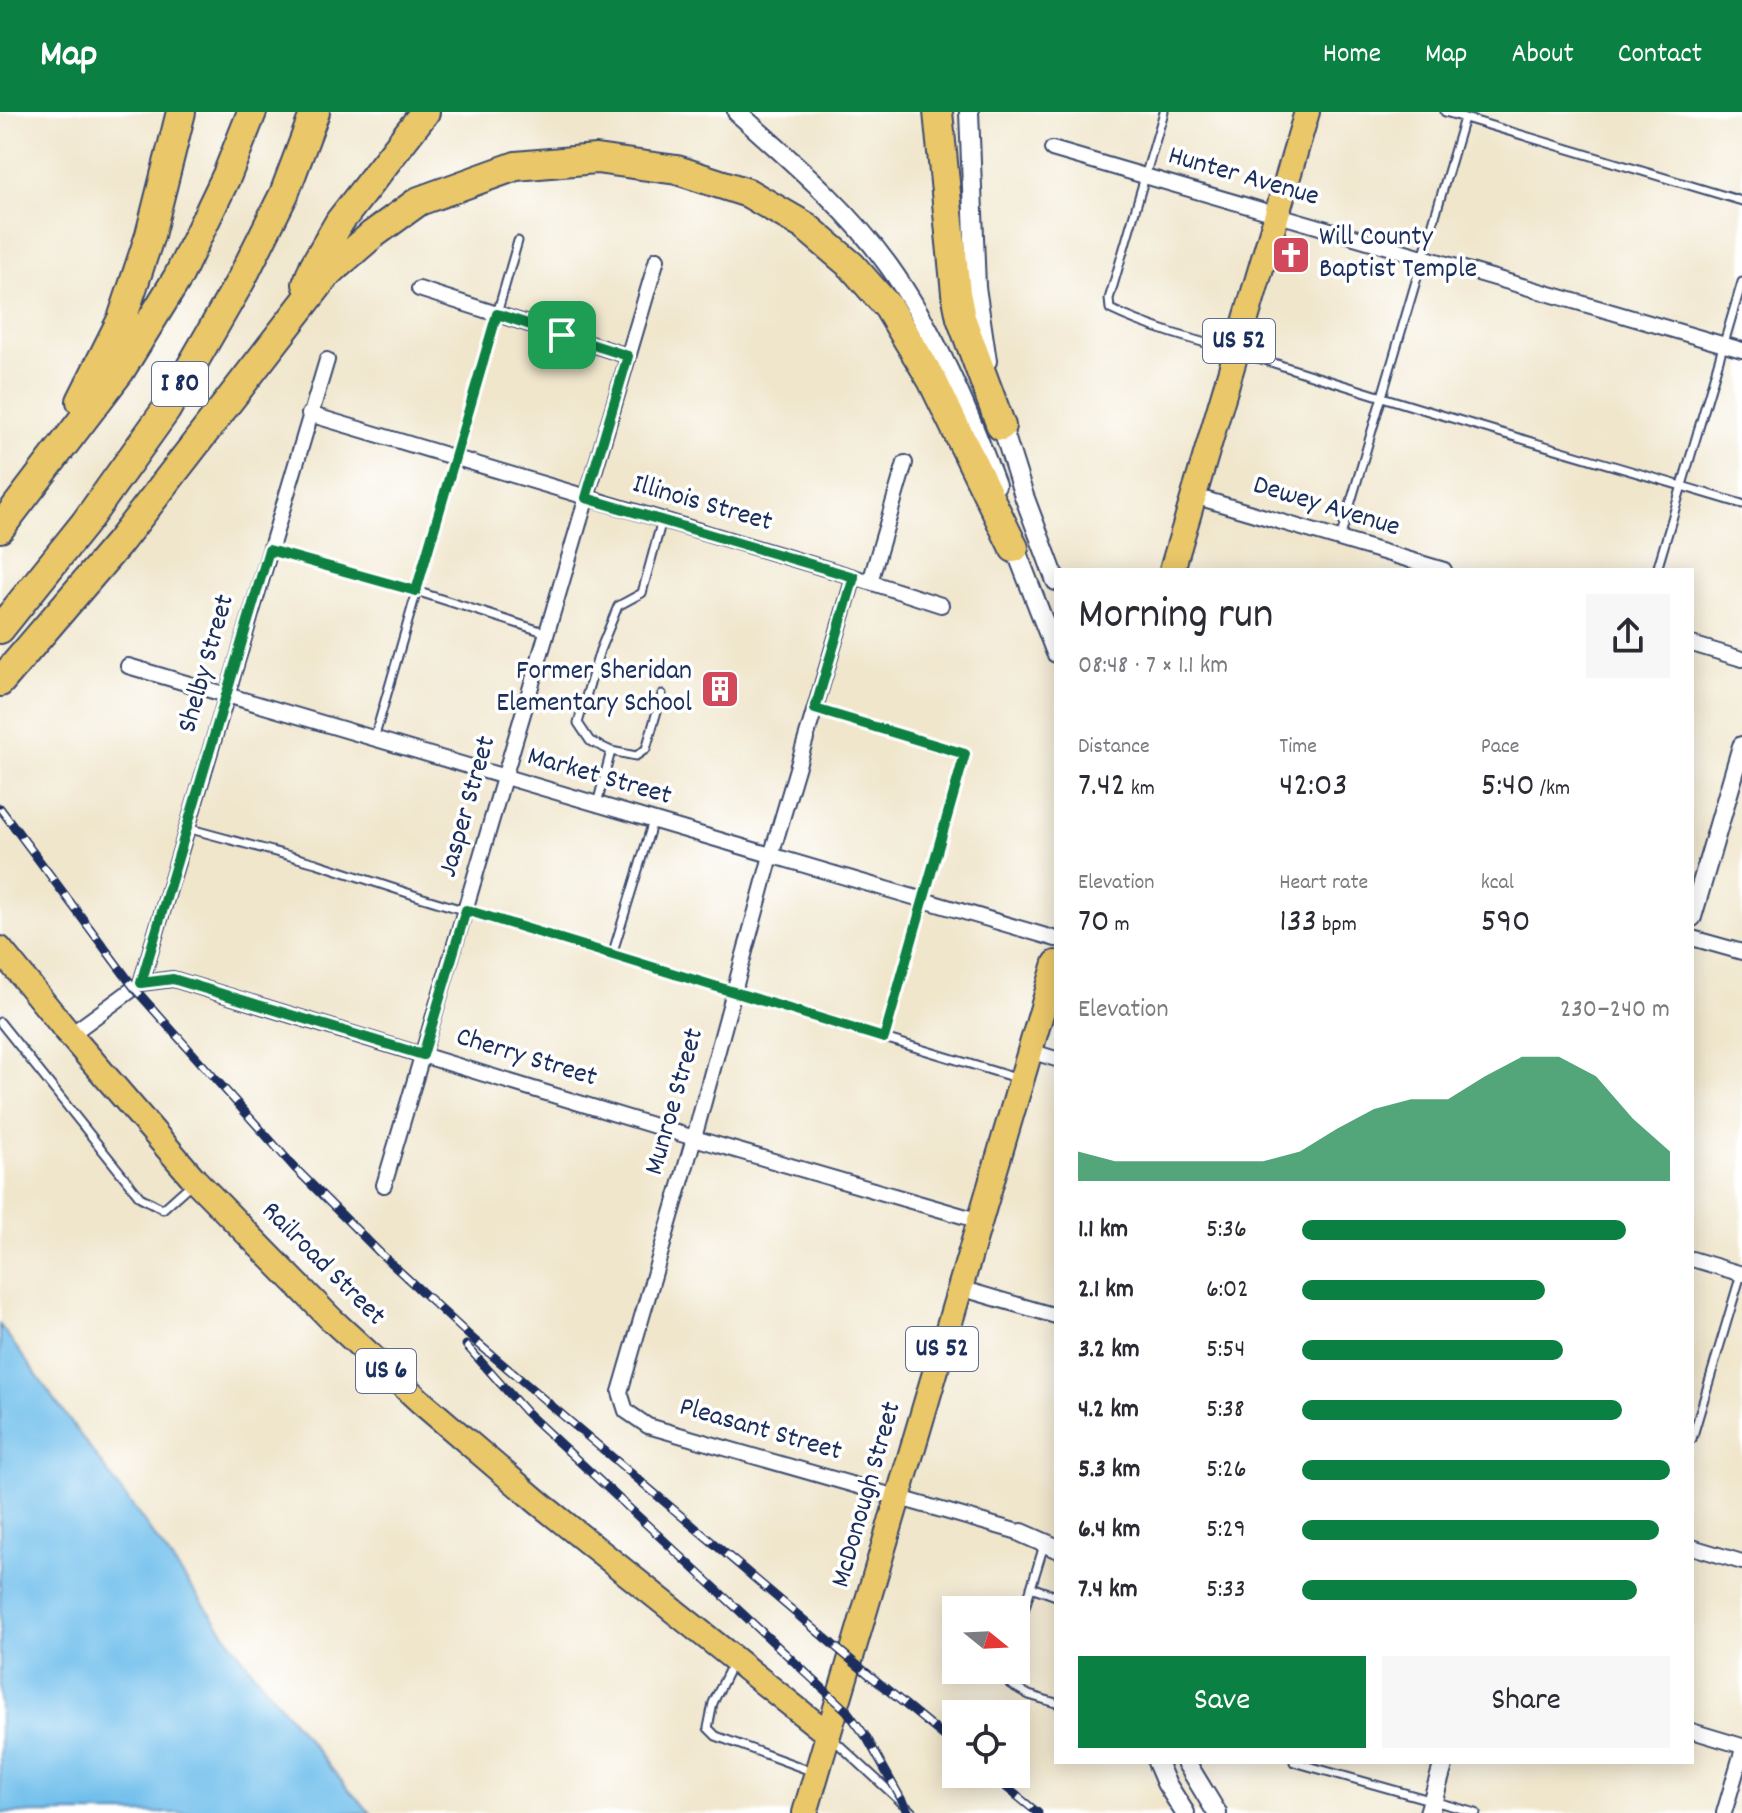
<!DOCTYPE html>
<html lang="en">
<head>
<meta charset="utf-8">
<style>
  :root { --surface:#fff; --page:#f7f7f7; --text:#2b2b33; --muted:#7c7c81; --accent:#0b8043 }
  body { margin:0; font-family:Dekko,sans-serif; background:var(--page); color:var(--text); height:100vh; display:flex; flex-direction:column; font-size:30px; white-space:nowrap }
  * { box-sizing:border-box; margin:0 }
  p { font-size:26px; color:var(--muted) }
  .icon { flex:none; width:44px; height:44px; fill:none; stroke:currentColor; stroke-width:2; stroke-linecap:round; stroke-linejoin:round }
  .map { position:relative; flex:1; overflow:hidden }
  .details { position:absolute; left:1054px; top:456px; width:640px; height:1196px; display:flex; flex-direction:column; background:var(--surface); border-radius:0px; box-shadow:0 4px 20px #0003 }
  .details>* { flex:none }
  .needle { width:52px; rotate:108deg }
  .controls { position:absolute; left:942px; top:1484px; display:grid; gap:16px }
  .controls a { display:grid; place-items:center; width:88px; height:88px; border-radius:0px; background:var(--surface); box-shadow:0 4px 20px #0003; font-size:40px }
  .pin { position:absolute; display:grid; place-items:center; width:68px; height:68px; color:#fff; margin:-34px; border-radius:16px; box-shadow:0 4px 12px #0006 }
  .round { display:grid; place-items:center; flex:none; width:84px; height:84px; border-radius:0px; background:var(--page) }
  .head { display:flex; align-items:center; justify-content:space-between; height:136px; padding:0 24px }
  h1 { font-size:44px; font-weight:600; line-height:60px }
  .stats { display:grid; grid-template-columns:repeat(3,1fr); gap:12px; height:136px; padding:8px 24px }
  .stats div { display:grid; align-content:center }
  .stats b { font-size:34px; font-weight:600 }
  .stats small { font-size:22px; font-weight:400 }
  .stats p { font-size:22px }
  .chart { height:224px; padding:16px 24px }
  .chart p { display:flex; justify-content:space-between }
  .chart svg { width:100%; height:144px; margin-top:8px; fill:var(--accent); opacity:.7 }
  .cta { display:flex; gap:16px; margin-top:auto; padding:16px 24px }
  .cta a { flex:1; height:92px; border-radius:0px; background:var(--accent); color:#fff; font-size:32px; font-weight:600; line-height:92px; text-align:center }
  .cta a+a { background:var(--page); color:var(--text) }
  ul { padding:0 24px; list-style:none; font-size:26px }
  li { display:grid; grid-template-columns:128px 96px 1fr; align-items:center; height:60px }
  li i { height:20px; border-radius:10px; background:var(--accent) }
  header { display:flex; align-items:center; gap:48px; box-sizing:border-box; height:112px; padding:0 40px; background:var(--accent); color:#fff }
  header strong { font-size:38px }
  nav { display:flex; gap:44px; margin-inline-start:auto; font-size:28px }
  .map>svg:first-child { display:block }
  .water { fill:#71bfec; stroke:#4677a5; stroke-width:2 }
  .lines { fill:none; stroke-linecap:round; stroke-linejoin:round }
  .service-casing { stroke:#3b4a6e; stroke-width:11 }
  .minor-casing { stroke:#3b4a6e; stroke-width:18 }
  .tertiary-casing { stroke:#3b4a6e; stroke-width:22 }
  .primary-casing { stroke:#3b4a6e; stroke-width:28 }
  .motorway-casing { stroke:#3b4a6e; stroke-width:32 }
  .service { stroke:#fff; stroke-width:7 }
  .minor { stroke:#fff; stroke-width:14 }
  .tertiary { stroke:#fff; stroke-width:18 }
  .primary { stroke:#eac769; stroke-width:24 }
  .motorway { stroke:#eac769; stroke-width:28 }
  .rail-casing { stroke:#1b2f5e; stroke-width:9 }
  .rail { stroke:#fff; stroke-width:6; stroke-dasharray:18; stroke-linecap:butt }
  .route-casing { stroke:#fff; stroke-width:16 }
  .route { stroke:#0b8043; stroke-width:10 }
  .labels { text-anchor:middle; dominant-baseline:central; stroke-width:7; stroke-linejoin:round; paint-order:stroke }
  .shield { fill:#fff; stroke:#5f6d8e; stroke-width:2 }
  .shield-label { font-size:26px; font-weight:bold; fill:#1b2f5e }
  .street-label { font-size:28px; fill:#1b2f5e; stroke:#fff }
  .poi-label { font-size:28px; fill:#1b2f5e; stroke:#fff; text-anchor:start }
</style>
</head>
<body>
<header>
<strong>Map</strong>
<nav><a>Home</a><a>Map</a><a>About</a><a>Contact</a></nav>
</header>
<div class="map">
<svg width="1742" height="1701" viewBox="0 0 1742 1701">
  <rect width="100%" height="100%" fill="#fff"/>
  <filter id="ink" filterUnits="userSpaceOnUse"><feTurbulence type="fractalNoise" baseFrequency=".0125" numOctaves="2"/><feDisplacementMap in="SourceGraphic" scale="16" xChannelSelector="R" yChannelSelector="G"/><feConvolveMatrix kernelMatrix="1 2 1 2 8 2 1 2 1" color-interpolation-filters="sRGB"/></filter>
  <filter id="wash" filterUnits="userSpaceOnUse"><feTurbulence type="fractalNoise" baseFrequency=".006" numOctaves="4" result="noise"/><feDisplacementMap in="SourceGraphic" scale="32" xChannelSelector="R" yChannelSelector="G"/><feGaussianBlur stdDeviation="1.8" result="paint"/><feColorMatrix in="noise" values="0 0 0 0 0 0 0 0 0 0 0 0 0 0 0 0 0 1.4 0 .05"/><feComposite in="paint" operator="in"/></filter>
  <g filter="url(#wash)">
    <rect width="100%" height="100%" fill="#f0e6cc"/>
    <!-- water -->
    <path class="water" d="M0,1213l254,348 93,115 24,25h-371z"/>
  </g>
  <g filter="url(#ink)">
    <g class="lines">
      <!-- service casing -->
      <g class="service-casing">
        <path id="service" d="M1164,0l-52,177 -3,10 1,10c54,26 116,38 173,57 152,49 306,92 459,138
          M1445,0l297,89
          M1340,427l124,-421
          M269,438l147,41 131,42
          M1657,458l85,-288
          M815,597l150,45 -81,284
          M374,627l144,-498
          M611,639l25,5 10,-7 16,-55
          M597,692l14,-53 -21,-10 -12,-18 22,-73 18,-44 24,-13 20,-73
          M187,716l129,35 104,34 596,181
          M612,843l41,-134
          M0,910l140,175 23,12 29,-26
          M1692,1327l49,-165
          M1031,1475l25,9
          M1016,1525l28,-92
          M733,1550l-20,41 -5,25 8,8 95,35
          M1006,1558l4,14 19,11 27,8
          M833,1627l80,74
          M1294,1650l182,51"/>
      </g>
      <!-- minor casing -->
      <g class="minor-casing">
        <path id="minor" d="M1052,37l690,201
          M419,177l209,67
          M309,302l545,163 87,28
          M1194,384l250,74
          M854,465l-83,279 -77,282 -74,254 6,19 22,15 374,107
          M870,470l35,-119
          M1692,532l50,15
          M128,554l928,273
          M1692,826l50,14
          M141,871l186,-623
          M70,923l71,-52 32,-4 521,159 286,83
          M1030,939l26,8
          M384,1073l273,-926
          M1692,1147l50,15
          M960,1176l96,28
          M1692,1435l50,15
          M1692,1619l50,15
          M1724,1701l18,-61"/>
      </g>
      <!-- tertiary casing -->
      <g class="tertiary-casing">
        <path id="tertiary" d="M737,0c53,48 109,95 151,153 47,65 80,145 108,220
          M969,0l7,175 11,74
          M999,305l25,79 32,85
          M1012,428l44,113
          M1692,805l50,-171
          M1022,1421l34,15
          M1157,1650l9,21 19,30
          M1186,1650l31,51
          M1429,1701l15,-51"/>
      </g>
      <!-- primary casing -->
      <g class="primary-casing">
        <path id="primary" d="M1172,458l135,-458
          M0,837l70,86 125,145 137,140 89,82 118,101 289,231
          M805,1701l251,-850"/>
      </g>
      <!-- motorway casing -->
      <g class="motorway-casing">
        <path id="motorway" d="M938,0l18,181 5,25 40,108
          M307,172l7,-18 26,-45 85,-109
          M81,289l41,-82 28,-84 31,-123
          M0,416l120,-157 58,-94 49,-102 25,-63
          M0,517l85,-106 81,-113 75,-130 43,-86 31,-82
          M0,570l118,-138 209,-270 45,-39 47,-34 97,-35 80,-7 81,11 71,23 57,33 47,40 36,41 44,73 82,168"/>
      </g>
      <!-- service -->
      <use href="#service" class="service"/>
      <!-- minor -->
      <use href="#minor" class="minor"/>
      <!-- tertiary -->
      <use href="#tertiary" class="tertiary"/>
      <!-- primary -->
      <use href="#primary" class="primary"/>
      <!-- motorway -->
      <use href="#motorway" class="motorway"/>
      <!-- rail casing -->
      <g class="rail-casing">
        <path id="rail" d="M0,696l135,181 160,179 86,86 93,86 377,320 105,86
          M466,1233l60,67 321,299 20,27 42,75
          M990,1662l48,39"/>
      </g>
      <!-- rail -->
      <use href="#rail" class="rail"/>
    </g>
  </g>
  <g class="lines" filter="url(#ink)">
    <!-- route casing -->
    <g class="route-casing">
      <path id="route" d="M497,202l131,42 -42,142 268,79 -39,132 150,45 -81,284 -418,-128 -43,145 -250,-76 -32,4 128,-433 147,41z"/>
    </g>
    <!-- route -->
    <use href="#route" class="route"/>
  </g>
  <!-- icons -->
  <defs>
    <g id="church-square" transform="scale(2)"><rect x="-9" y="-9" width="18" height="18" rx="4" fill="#d1495b" stroke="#fff"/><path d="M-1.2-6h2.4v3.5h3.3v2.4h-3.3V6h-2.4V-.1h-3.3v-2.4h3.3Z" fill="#fff"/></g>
    <g id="building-square" transform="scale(2)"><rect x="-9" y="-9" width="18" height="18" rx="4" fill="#d1495b" stroke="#fff"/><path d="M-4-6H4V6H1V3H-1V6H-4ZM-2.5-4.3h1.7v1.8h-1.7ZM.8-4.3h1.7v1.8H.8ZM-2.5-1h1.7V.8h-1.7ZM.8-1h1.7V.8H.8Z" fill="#fff"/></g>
  </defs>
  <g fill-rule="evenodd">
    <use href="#church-square" x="1291" y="143"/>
    <use href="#building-square" x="720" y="577"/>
  </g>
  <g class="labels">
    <!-- shield labels -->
    <g class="shield">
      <rect x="1203" y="207" width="72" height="44" rx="6"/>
      <rect x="152" y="250" width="56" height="44" rx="6"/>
      <rect x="906" y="1215" width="72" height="44" rx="6"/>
      <rect x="356" y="1237" width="60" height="44" rx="6"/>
    </g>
    <g class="shield-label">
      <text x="1239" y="229">US 52</text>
      <text x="180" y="272">I 80</text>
      <text x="942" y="1237">US 52</text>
      <text x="386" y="1259">US 6</text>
    </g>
    <!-- street labels -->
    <g class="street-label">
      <text transform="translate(1243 66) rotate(16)">Hunter Avenue</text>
      <text transform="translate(702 393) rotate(16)">Illinois Street</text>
      <text transform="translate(1326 396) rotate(17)">Dewey Avenue</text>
      <text transform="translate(208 552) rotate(-74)">Shelby Street</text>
      <text transform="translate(599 666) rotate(16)">Market Street</text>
      <text transform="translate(469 695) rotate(-74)">Jasper Street</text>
      <text transform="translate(526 947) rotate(17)">Cherry Street</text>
      <text transform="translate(676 990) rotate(-74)">Munroe Street</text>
      <text transform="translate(322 1153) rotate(45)">Railroad Street</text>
      <text transform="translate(760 1319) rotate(16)">Pleasant Street</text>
      <text transform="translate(868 1383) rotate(-74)">McDonough Street</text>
    </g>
    <!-- poi labels -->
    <g class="poi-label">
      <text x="1319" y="127">Will County<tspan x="1319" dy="32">Baptist Temple</tspan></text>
      <text x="692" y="561" text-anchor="end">Former Sheridan<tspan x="692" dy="32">Elementary School</tspan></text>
    </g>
  </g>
</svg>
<div class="controls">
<a><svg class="needle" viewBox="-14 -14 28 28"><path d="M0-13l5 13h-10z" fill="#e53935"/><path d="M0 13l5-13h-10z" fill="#7c7c81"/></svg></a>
<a><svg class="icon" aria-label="locate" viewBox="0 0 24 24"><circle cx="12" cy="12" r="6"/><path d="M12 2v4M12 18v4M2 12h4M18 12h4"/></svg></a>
</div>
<div class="pin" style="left:562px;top:223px;background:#1e9e55"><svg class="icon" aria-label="arrive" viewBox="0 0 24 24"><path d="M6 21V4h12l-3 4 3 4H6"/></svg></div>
<section class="details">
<div class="head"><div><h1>Morning run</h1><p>08:48 · 7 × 1.1 km</p></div><a class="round"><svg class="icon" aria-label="share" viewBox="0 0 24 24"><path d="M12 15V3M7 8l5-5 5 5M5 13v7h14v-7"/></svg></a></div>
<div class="stats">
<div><p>Distance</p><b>7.42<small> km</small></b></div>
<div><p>Time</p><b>42:03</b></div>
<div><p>Pace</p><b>5:40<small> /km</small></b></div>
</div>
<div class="stats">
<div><p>Elevation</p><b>70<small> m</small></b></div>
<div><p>Heart rate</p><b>133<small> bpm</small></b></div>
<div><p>kcal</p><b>590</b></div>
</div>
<div class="chart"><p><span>Elevation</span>230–240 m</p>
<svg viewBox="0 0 160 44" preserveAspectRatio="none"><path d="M0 44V35L10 38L20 38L30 38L40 38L50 38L60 35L70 28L80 22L90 19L100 19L110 12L120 6L130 6L140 12L150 25L160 35V44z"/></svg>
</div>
<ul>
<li><b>1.1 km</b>5:36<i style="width:88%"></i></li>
<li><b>2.1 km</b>6:02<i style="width:66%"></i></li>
<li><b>3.2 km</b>5:54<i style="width:71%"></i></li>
<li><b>4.2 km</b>5:38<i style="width:87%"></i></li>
<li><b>5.3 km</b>5:26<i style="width:100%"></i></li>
<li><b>6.4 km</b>5:29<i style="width:97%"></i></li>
<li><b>7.4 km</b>5:33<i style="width:91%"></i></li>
</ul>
<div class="cta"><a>Save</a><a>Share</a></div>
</section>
</div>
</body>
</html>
